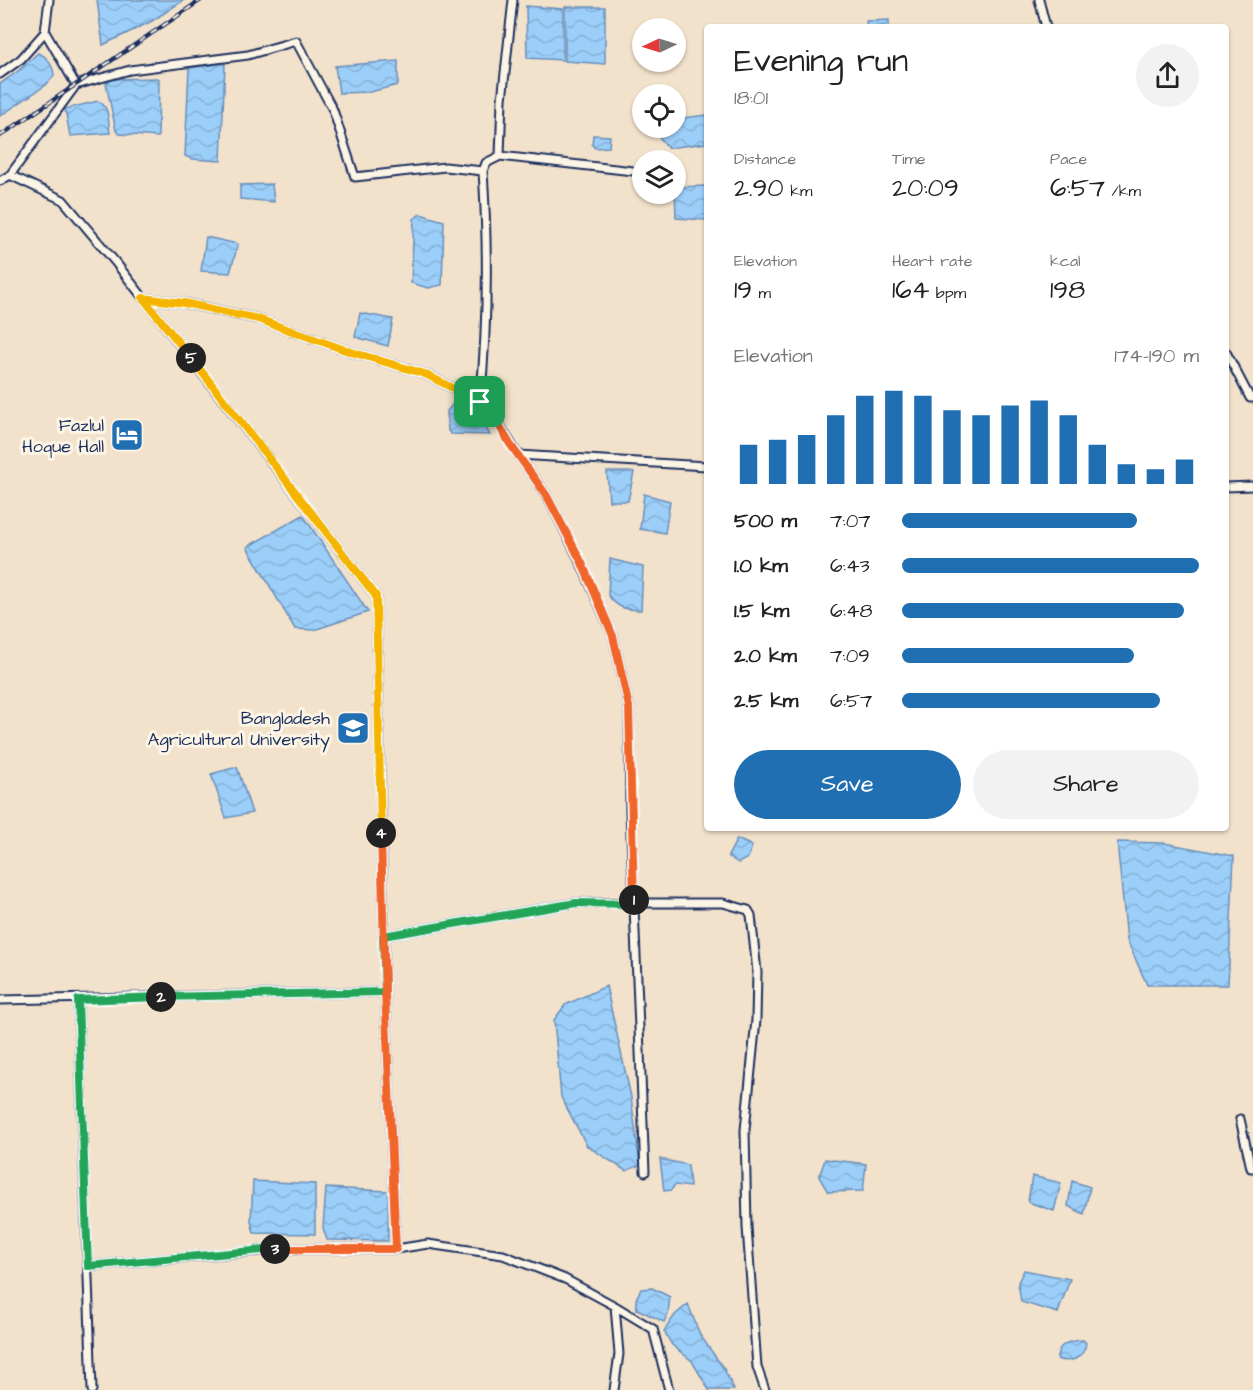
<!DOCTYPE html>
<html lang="en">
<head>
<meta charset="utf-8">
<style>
  :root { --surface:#fff; --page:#f2f2f2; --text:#222; --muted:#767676; --accent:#1f6fb2 }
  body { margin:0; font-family:"Architects Daughter",sans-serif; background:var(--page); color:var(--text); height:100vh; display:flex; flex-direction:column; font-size:22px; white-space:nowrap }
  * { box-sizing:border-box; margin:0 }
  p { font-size:20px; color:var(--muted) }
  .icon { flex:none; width:33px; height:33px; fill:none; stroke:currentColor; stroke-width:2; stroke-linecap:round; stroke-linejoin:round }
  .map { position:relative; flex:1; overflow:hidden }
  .details { position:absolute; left:704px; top:24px; width:525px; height:807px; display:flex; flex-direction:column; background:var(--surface); border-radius:6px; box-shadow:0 2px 4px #0004 }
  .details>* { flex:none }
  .needle { width:39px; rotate:266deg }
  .fabs { position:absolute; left:632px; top:18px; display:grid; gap:12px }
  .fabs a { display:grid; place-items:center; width:54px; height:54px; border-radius:50%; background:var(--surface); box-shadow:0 2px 4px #0004; font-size:30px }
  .pin { position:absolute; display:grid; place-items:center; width:51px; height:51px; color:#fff; margin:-26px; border-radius:12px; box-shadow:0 3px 9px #0006 }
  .km { position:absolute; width:30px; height:30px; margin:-15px; border-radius:50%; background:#222; color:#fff; font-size:16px; line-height:30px; text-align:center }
  .round { display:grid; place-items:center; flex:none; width:63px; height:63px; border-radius:32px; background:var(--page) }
  .head { display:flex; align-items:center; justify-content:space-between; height:102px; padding:0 30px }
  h1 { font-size:33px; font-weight:600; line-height:45px }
  .stats { display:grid; grid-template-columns:repeat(3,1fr); gap:9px; height:102px; padding:6px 30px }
  .stats div { display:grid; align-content:center }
  .stats b { font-size:26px; font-weight:600 }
  .stats small { font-size:16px; font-weight:400 }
  .stats p { font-size:16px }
  .chart { height:168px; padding:12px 30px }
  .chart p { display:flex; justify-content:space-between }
  .chart svg { width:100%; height:108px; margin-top:6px; stroke:var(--accent); stroke-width:6 }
  .action { display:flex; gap:12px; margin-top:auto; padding:12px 30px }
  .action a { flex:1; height:69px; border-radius:36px; background:var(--accent); color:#fff; font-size:24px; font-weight:600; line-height:69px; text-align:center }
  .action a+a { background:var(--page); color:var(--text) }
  ul { padding:0 30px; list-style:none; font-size:20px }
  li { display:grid; grid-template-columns:96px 72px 1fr; align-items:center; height:45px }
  li i { height:15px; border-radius:8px; background:var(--accent) }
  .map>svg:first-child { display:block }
  .water { fill:url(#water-waves); stroke:#688eba; stroke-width:1.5 }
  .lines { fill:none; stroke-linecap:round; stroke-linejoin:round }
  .street-casing { stroke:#1b2f5e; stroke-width:11 }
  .street { stroke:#fcf5e5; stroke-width:7 }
  .rail-casing { stroke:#1b2f5e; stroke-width:4.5 }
  .rail { stroke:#fcf5e5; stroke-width:2; stroke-dasharray:7; stroke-linecap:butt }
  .split-1-casing { stroke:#fff; stroke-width:12 }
  .split-2-casing { stroke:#fff; stroke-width:12 }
  .split-3-casing { stroke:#fff; stroke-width:12 }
  .split-4-casing { stroke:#fff; stroke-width:12 }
  .split-5-casing { stroke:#fff; stroke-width:12 }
  .split-6-casing { stroke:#fff; stroke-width:12 }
  .split-1 { stroke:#f0652b; stroke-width:8 }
  .split-2 { stroke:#22a559; stroke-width:8 }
  .split-3 { stroke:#22a559; stroke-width:8 }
  .split-4 { stroke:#f0652b; stroke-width:8 }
  .split-5 { stroke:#f5b400; stroke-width:8 }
  .split-6 { stroke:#f5b400; stroke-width:8 }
  .labels { text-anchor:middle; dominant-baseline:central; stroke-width:6; stroke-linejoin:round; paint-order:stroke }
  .poi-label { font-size:18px; fill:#1b2f5e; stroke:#fcf5e5; text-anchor:end }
</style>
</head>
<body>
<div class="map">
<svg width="1253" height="1390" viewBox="0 0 1253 1390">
  <defs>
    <pattern id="water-waves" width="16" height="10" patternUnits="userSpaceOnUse" patternTransform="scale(1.5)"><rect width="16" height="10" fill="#9bcef8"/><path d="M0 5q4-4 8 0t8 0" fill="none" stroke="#85b1d7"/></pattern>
  </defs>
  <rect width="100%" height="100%" fill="#f3e2cb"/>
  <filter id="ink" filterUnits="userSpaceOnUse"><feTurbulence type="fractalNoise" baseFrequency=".0167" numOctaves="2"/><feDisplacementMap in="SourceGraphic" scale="12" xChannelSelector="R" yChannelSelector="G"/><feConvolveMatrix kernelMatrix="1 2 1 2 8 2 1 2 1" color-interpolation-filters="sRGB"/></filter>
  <g filter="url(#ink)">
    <!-- water -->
    <path class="water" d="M97,0h87l-32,21 -49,24z
      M526,6l37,3v51l-36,-2z
      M565,7h40v57l-40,-3z
      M889,20v7h-22l-1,-6z
      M38,53c8,2 16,14 16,23l-8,9 -46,31v-32l18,-13z
      M398,61v24l-28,7 -31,1 -4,-27z
      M225,63l-4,98 -29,-2 -7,-3 4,-88z
      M157,78l2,1 -1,58 -39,-3 -3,-3 -10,-48 8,-4z
      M98,101c12,5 10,21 12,32l-40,3 -5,-27z
      M706,115v28l-38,5 -8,-10 -1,-10h16v-9z
      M593,135l17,1 -1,11 -14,1 -3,-3z
      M272,184l2,18 -34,-3v-14z
      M706,186v34l-30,-2 -1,-31z
      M420,214l24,7 -2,64 -14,3 -17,-5 3,-64z
      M206,237l32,7 -8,29 -29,-2z
      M360,313l33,6 -5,27 -33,-9z
      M455,402l25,16 10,17 -39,-1 -3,-3 -1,-20z
      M607,472h27l-6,29h-19z
      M644,494l26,7 -5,32 -25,-4z
      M303,515l65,97 -54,18 -19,-1 -48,-82z
      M610,559l33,8 -2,43c-16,-1 -23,-1 -33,-15z
      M237,767l15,46 -26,5 -15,-44z
      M737,839l15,7 -4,12 -10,5 -10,-7z
      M1117,842l47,1 70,13 -6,129h-81l-20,-45z
      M606,986l25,111 9,68 -14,6 -39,-25 -26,-49 -7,-77 11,-15z
      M660,1159l28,6 2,22 -15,-2 -4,5 -7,1z
      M825,1159l41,5 -3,27 -35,1 -9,-15z
      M1032,1176l29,7 -7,28 -26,-9z
      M253,1181l62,3v50l-61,-1 -3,-12z
      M1072,1181l18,6 -6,27 -16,-8z
      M326,1188l62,3v50l-61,-1 -4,-12z
      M1024,1270l46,9 -12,34 -37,-11 -3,-20z
      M652,1288l18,9 -2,16 -4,9 -27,-13 -1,-10 5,-10z
      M688,1304l12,31 24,34 10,21h-25l-17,-29 -20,-16 -8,-14 11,-16z
      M1083,1340l3,3c-2,15 -15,21 -29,16 0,-16 13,-18 26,-19z"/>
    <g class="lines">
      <!-- street casing -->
      <g class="street-casing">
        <path id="street" d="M1039,0l7,27
          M0,74l21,-15 24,-27 4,-32
          M76,85l54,-15 118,-15 48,-14 37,69 22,67 90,-10 38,4 3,-8 14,-7 142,16
          M500,156l2,-56 11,-100
          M10,175l66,-90 -31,-53
          M0,181l10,-6 53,25 53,63 260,333 9,396 11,257
          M143,298l41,5 74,16 90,32 77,23 63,32 30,49 188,11
          M1226,352l24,46h3
          M480,402c8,-78 8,-154 3,-231
          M518,455l29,41 34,67 32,73 16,71 1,104 15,361
          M1226,487l27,-1
          M383,936l192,-33h148l25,7 3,5 6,57 -1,48 -11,110 2,97 10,140 8,23
          M0,1000l385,-8
          M78,1000l14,390
          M1240,1119l11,49h2
          M88,1266l192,-17h116l32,-5 75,11 62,24 50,27 4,48 -5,36
          M615,1306l38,23 16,61"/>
      </g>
      <!-- street -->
      <use href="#street" class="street"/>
      <!-- rail casing -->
      <g class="rail-casing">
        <path id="rail" d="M0,136l201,-136"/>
      </g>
      <!-- rail -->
      <use href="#rail" class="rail"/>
    </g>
  </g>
  <g class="lines" filter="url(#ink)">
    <!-- split-1 casing -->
    <g class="split-1-casing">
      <path id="split-1" d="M480,402l8,4 22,38 37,52 35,67 31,73 16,71 5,193"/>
    </g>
    <!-- split-2 casing -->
    <g class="split-2-casing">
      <path id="split-2" d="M161,997l224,-5 -2,-56 193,-33 58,1v-4"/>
    </g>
    <!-- split-3 casing -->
    <g class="split-3-casing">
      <path id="split-3" d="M161,997l-83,3 10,266 187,-17"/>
    </g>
    <!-- split-4 casing -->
    <g class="split-4-casing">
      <path id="split-4" d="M275,1249h121l-11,-257 -4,-159"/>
    </g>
    <!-- split-5 casing -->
    <g class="split-5-casing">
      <path id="split-5" d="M191,358l185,238 5,237"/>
    </g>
    <!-- split-6 casing -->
    <g class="split-6-casing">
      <path id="split-6" d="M191,358l-48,-60 41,5 74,16 90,32 77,23 55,28"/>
    </g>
    <!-- split-1 -->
    <use href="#split-1" class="split-1"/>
    <!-- split-2 -->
    <use href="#split-2" class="split-2"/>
    <!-- split-3 -->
    <use href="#split-3" class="split-3"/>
    <!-- split-4 -->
    <use href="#split-4" class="split-4"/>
    <!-- split-5 -->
    <use href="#split-5" class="split-5"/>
    <!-- split-6 -->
    <use href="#split-6" class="split-6"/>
  </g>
  <!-- icons -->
  <defs>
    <g id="hotel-square" transform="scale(1.725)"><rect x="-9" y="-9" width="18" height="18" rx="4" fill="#1f6fb2" stroke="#fcf5e5"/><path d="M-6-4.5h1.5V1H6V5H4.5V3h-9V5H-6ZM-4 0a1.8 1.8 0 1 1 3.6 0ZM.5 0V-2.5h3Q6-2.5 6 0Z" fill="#fff"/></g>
    <g id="university-square" transform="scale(1.725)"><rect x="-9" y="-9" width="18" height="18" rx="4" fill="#1f6fb2" stroke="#fcf5e5"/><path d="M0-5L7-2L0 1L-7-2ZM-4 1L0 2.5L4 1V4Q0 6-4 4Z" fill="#fff"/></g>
  </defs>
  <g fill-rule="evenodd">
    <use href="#hotel-square" x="127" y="435"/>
    <use href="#university-square" x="353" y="728"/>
  </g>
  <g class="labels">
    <!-- poi labels -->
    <g class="poi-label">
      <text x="104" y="425">Fazlul<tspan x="104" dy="21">Hoque Hall</tspan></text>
      <text x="330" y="718">Bangladesh<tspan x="330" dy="21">Agricultural University</tspan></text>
    </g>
  </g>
</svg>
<div class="fabs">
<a><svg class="needle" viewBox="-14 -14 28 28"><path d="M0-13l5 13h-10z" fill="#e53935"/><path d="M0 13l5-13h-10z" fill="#767676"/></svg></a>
<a><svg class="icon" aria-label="locate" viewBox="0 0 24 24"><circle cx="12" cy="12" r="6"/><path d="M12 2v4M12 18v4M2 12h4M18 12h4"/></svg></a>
<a><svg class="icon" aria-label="layers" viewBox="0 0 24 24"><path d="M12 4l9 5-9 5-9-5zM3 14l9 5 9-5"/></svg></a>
</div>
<div class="pin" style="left:480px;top:402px;background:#1e9e55"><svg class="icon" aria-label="arrive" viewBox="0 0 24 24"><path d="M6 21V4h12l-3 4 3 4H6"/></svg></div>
<b class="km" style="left:634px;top:900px">1</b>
<b class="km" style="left:161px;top:997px">2</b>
<b class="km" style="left:275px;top:1249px">3</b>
<b class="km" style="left:381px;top:833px">4</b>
<b class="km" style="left:191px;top:358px">5</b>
<section class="details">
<div class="head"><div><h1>Evening run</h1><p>18:01</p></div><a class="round"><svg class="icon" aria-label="share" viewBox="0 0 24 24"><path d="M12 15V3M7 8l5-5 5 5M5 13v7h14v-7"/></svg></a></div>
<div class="stats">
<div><p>Distance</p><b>2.90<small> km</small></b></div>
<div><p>Time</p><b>20:09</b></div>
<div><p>Pace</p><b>6:57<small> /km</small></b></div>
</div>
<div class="stats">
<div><p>Elevation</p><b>19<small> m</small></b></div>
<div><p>Heart rate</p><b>164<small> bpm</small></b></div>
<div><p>kcal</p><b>198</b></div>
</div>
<div class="chart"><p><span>Elevation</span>174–190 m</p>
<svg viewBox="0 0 160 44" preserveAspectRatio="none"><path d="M5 44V28M15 44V26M25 44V24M35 44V16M45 44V8M55 44V6M65 44V8M75 44V14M85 44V16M95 44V12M105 44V10M115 44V16M125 44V28M135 44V36M145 44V38M155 44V34"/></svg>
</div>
<ul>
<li><b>500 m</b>7:07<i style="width:79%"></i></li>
<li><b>1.0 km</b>6:43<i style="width:100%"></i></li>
<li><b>1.5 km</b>6:48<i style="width:95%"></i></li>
<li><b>2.0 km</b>7:09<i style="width:78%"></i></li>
<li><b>2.5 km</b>6:57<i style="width:87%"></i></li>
</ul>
<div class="action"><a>Save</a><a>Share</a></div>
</section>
</div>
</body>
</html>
